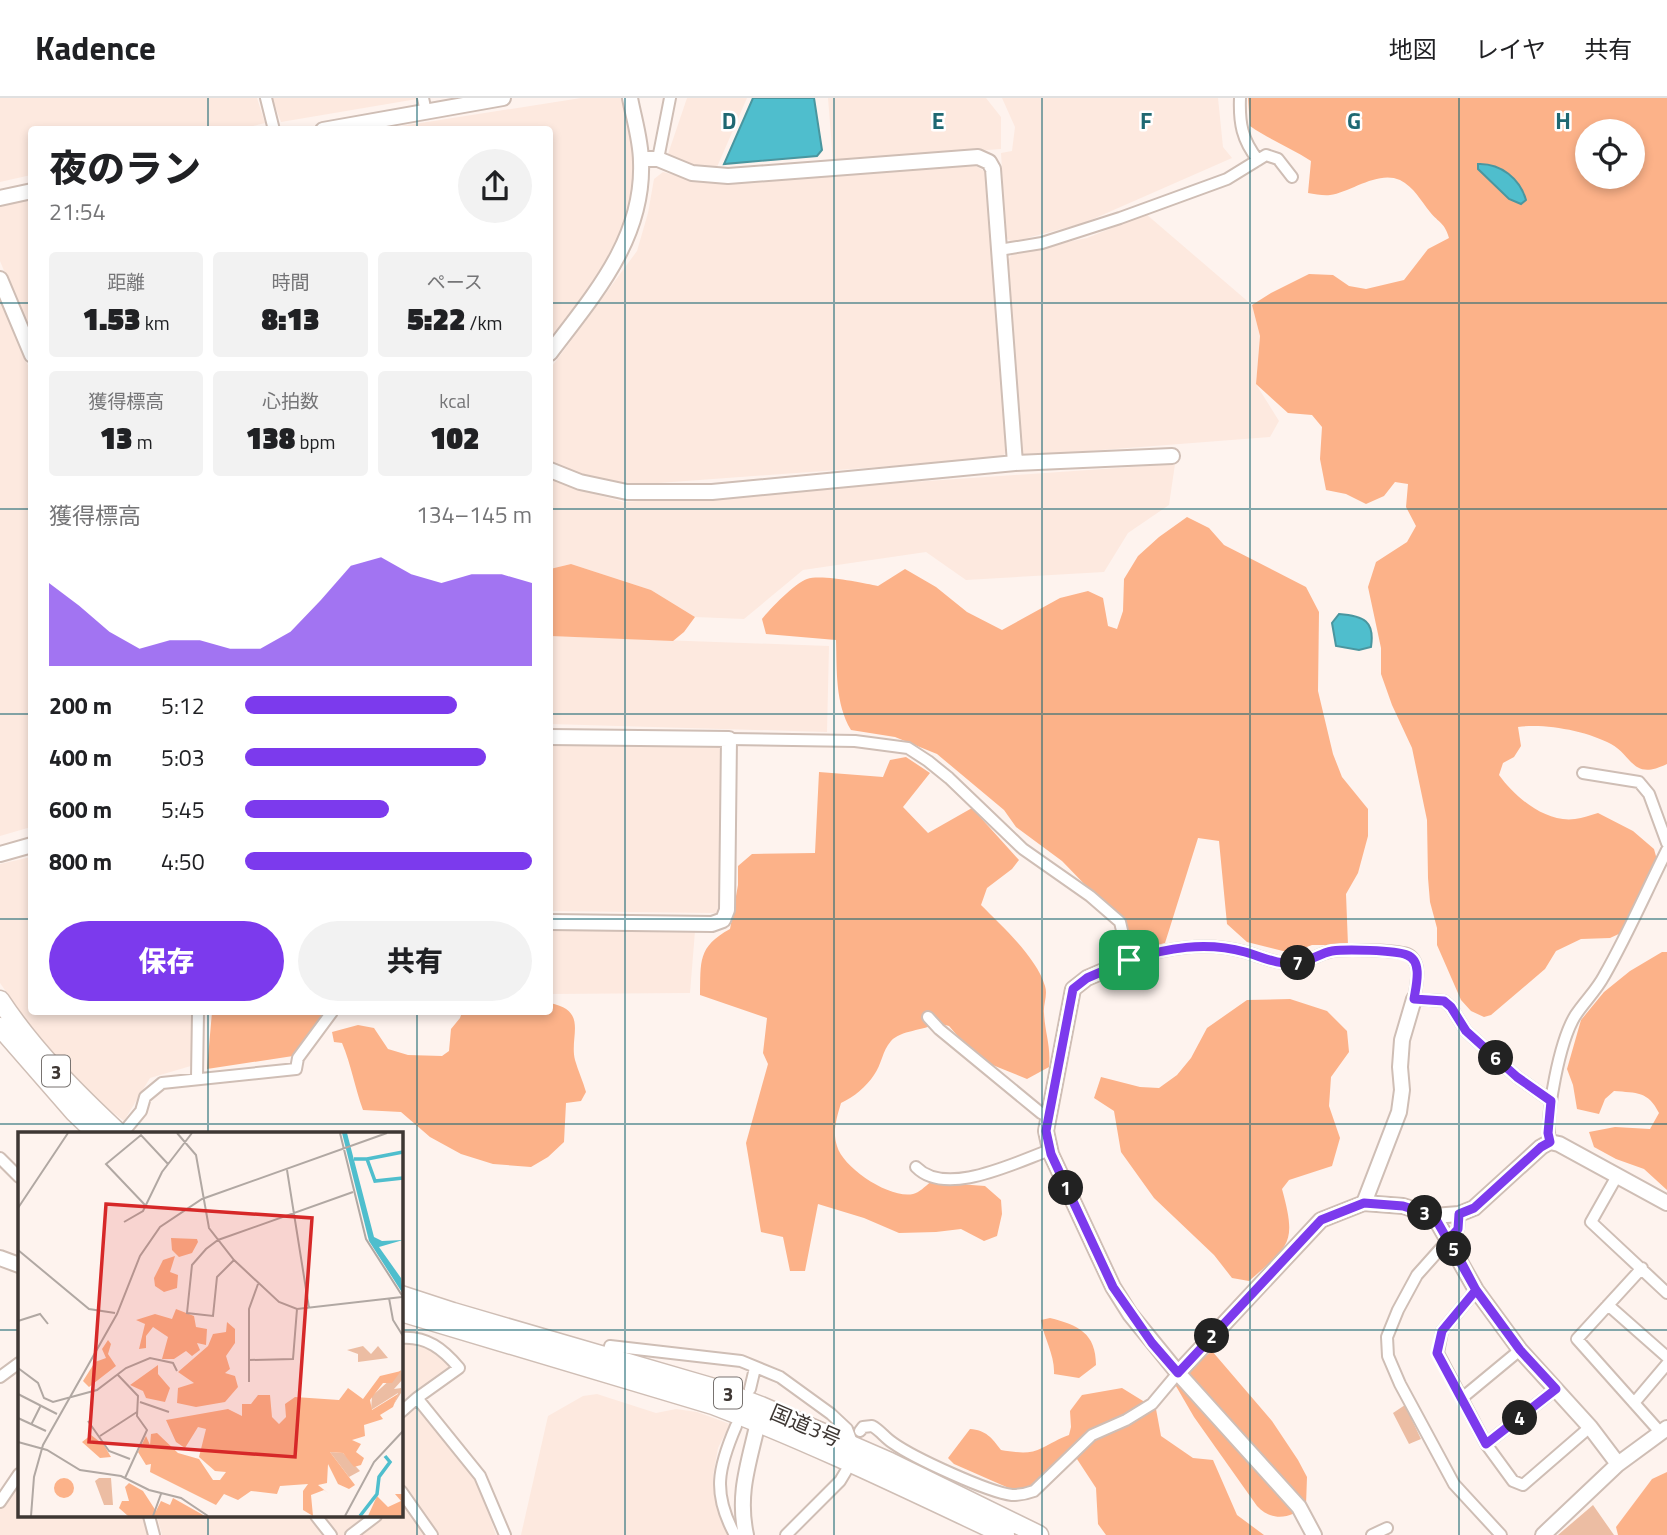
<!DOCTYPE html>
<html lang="ja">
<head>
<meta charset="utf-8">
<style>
  :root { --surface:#fff; --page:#f2f2f2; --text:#202124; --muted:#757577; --line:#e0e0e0; --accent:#7c3aed }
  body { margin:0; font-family:"Titillium Web","Noto Sans JP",sans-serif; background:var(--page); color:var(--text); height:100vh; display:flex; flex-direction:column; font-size:26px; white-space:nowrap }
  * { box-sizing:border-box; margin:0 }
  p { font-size:23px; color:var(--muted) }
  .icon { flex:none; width:38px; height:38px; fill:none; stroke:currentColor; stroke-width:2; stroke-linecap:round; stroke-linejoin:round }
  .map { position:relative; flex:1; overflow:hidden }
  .sheet { position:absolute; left:28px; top:28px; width:525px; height:889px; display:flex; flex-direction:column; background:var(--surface); border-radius:7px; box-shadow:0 4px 10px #0003 }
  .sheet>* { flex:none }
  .fabs { position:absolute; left:1575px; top:21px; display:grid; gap:14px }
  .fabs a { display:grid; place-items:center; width:70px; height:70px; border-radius:50%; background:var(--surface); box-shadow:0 4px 10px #0003; font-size:35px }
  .pin { position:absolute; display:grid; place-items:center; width:60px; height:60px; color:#fff; margin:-30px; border-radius:14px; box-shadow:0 4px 10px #0006 }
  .km { position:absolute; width:35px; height:35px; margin:-18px; border-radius:50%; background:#222; color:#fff; font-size:19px; line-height:35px; text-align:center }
  .round { display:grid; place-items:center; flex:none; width:74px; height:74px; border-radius:37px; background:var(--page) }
  .overview { display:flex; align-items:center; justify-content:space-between; height:119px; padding:0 21px }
  h1 { font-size:38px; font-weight:800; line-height:52px }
  .stats { display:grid; grid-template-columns:repeat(3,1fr); gap:10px; height:119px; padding:7px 21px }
  .stats div { display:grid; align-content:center; border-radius:7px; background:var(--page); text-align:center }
  .stats b { font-size:30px; font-weight:800 }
  .stats small { font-size:19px; font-weight:400 }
  .stats p { font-size:19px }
  .chart { height:196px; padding:14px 21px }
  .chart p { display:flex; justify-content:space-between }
  .chart svg { width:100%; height:126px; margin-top:7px; fill:var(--accent); opacity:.7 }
  .action { display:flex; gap:14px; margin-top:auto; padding:14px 21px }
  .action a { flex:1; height:80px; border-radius:42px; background:var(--accent); color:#fff; font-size:28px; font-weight:800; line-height:80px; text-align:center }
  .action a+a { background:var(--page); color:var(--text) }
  ul { padding:0 21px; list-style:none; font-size:23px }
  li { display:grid; grid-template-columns:112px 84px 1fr; align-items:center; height:52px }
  li i { height:18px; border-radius:9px; background:var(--accent) }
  header { display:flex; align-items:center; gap:42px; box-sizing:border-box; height:98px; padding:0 35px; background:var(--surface); border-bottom:2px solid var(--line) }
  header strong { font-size:33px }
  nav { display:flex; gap:38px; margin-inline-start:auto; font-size:24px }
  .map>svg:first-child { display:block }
  .built { fill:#fde9df }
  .green { fill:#ecbda3 }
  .forest { fill:#fcb289; fill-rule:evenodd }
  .water { fill:#4fbecd; stroke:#4a969f; stroke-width:2 }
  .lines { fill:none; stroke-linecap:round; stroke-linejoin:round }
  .minor-casing { stroke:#cfbeb5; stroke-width:14 }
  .tertiary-casing { stroke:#cfbeb5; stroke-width:18 }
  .trunk-casing { stroke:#cfbeb5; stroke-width:21 }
  .minor { stroke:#fff; stroke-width:10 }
  .tertiary { stroke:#fff; stroke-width:14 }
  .trunk { stroke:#fff; stroke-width:18 }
  .route-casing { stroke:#fff; stroke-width:14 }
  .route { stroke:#7c3aed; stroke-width:9 }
  .grid { fill:none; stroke:#1e6872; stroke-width:2; stroke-opacity:0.55 }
  .labels { text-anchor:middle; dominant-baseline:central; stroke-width:5; stroke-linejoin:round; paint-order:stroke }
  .shield { fill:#fff; stroke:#787370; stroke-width:2 }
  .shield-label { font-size:19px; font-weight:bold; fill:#3e3733 }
  .street-label { font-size:21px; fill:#3e3733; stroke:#fff }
  .inset-river { fill:none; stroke:#4fbecd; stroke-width:3.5 }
  .inset-road { fill:none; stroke:#b1a8a3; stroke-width:2 }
  .view { fill:#d62828; fill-opacity:0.15; stroke:#d62828; stroke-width:3.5 }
  .inset-edge { fill:none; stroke:#3e3733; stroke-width:3.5 }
  .grid-label { font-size:23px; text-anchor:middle; font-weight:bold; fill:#1e6872; stroke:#fff; stroke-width:5; stroke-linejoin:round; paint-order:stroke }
</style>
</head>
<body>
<header>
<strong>Kadence</strong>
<nav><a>地図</a><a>レイヤ</a><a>共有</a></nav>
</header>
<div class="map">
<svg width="1667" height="1437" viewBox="0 0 1667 1437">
  <rect width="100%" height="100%" fill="#fef3ee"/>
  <!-- built -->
  <path class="built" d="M0,0h257l8,25 -28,7h-205l-1,45 -31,7z
    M272,0h145v1l-136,23z
    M581,0h43l10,58v35l-15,47 -30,52 -39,51v-211h-174z
    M687,0h60l-30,69 -28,-1 -22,-9z
    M828,0h158l15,19v32l-168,12z
    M1002,0h216l5,49 9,11 -148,65 -72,19 -6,-4 -5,-85 11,-2 3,-24z
    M976,68l11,7 20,277 -5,8 -357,26 -52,-4 -43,-19v-92l87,-118 11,-38 6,-34 9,-7 41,11z
    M31,101v136l-31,-74v-54z
    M1146,116l106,91 8,31 -4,48 23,37 -9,16 -246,19 -4,-6 -12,-190 5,-7 74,-15z
    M0,201l32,76 -1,452 -31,9z
    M1175,366l-6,41 -41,28 -24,39 -138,8 -40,-28 -123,18 -59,49 -49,-2 -44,-27 -80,-26 -21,5v-90l26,10 48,13z
    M550,538l279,10 -2,86 -277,-8z
    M550,646l167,2 4,4v156l-5,7 -166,-2z
    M31,759l1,155h168l1,51 -51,15 -26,43 -37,-28 -49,-56 -38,-54v-119z
    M550,831l145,2 -5,62 -140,1z
    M412,1245l30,12 9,13 -50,40v-64z
    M597,1296l59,19 20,-4 21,3 33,12 -12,24 -5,28 2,23 14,36h-208l27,-119 35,-20z
    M419,1308l60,79 17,50h-58l-37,-52v-63z
    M19,1383v35h123l6,19h-148v-27z
    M401,1402l25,35h-89l-14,-19h78z
    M157,1418h152l14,19h-161z"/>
  <!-- green -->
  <path class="green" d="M1405,1307l16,34 -12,5 -16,-31z
    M1593,1407l21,30h-56z"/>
  <!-- forest -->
  <path class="forest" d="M1248,0h419v666c-35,17 -34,-8 -56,-20 -24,-13 -66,-21 -93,-17l3,19 -7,11 -11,6 -4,12c16,22 46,48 76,44 8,-1 15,-4 23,-6l35,18 21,18 5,18 -38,66 -11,5 -29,1 -25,12 -11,18 -54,46 -7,2 -13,-6 -10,-11 -24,-55v-17l-7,-26 -2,-24 -1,-58 -15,-72 -20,-43 -11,-31v-26l-13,-61 8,-25 31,-20 9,-16 -10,-19 2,-23 -13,-2 -11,14 -18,8 -20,-10 -20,-4 -6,-31 2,-32 -10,-12 -24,-2 -32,-29 4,-48 -8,-31 19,-12 38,-19 24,1 16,11 17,3 38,-9 24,-31 21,-11c-4,-15 -10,-15 -19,-26 -9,-11 -16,-25 -30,-32 -22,-10 -49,12 -70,15 -6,1 -15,-1 -22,-2l3,-32c-20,-13 -41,-21 -61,-35zM1587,33h46v46h-46z
    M1187,419l22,11 15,17 82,42 13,25 -1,79 15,63 9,23 26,32v27l-10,37 -12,21 2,51h-36l-21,8 -44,-11 -20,-18 -8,-83 -21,-3 -33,105 -27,7 -44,-56 -32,-33 -46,-34 -12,-17 -67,-56 -42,-17 -44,-7c-16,-27 -14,-59 -15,-90l-70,-6 -4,-15c8,-10 33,-36 45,-40 14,-5 56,4 71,7l27,-17 31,18 31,25 35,18 58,-32 28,-7 15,7 5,28 9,3 6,-18 1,-32 14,-23 21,-19z
    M571,466l80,26 44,27 -11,15 -11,9 -123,-5v-67z
    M906,659l24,16 -27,34 25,26 44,-25 47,52 -7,9 -25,19 -6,17c21,21 56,53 64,81 3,9 -2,19 -1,27 1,21 7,32 5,54l-22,12 -42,-17 -23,-21 -13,-15 -12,-3c-14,8 -36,7 -46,18 -9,10 -9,23 -17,34 -8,12 -20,22 -33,28 -4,14 -9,28 -4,43 6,22 53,53 76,48 6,-1 12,-8 18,-12l54,4 16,14 1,14 -5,22 -13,5 -23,-12 -25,3 -37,1 -35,-15 -46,-14 -13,67h-15l-7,-34 -22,-5 -15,-89 22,-79 -5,-11 4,-35 -67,-23c1,-33 -3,-48 30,-66l8,-44v-19l14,-12 63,-1 4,-81 64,5 7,-17z
    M1662,854h5v238l-23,-21 -28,-10 -22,-12 -5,-15 26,-5 35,2 9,-16c-11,-22 -22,-20 -45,-22l-9,8 -6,15 -22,-5 -4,-24 -6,-16 14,-49 23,-28 26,-21z
    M1290,901l37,12 20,20 2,21 -18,25 -2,29 11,32 -8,28 -43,14 -7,9c15,55 8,56 -33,92l-17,-3 -18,-23 -60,-57 -33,-46 -7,-41 -20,-13 7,-21 39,10 19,1 18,-13 14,-17 16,-30 40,-28z
    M550,905c39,8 19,33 25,57 3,11 8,21 11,32l-5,9 -15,2 -2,39 -16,15 -17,10 -38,-3 -32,-10 -31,-17 -29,-25 -38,-2c-8,-22 -12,-46 -21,-67l-8,-1 -2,-10 26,-7 16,3 14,21 20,6 34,1 7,-5 2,-22 9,-11 2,-6h88z
    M212,914h119l-38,44 -86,13z
    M1050,1220c28,7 46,15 46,47l-17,13 -25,-4c1,-19 -10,-35 -13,-54z
    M1212,1253l60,70 26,39 9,17 -1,28c-15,14 -34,17 -49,1l-63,-89 -21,-36z
    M1122,1290l34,21 5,27 32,22 20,2 24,55 27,20h-158l-8,-11 -2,-36 -21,-32 -43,33h-21l-57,-25 -6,-6 22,-29c16,1 22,9 31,21 13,2 29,5 41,-2 10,-5 16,-9 27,-13l2,-8 -1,-16 12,-16z
    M1667,1374v63h-49l-2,-8 36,-48z"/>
  <!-- water -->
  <path class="water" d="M753,0h61l8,52 -5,6 -93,8z
    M1478,66c23,-1 42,15 48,36l-5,4 -12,-5 -31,-30z
    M1339,516c25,2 36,7 32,33l-12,3 -23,-4 -4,-23z"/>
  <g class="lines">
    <!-- minor casing -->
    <g class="minor-casing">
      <path id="minor" d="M266,0l8,32
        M423,0l3,14
        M1240,0c-1,25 2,42 18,62
        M658,61l12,-61
        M999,152l43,-7 78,-25 107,-39 39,-24 12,4 14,18
        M729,641l126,2 53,7 20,13 21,17 74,71 67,47 30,26 9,38c38,-12 77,-19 116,-8 18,5 32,13 52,11 12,-1 23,-10 35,-12 13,-2 63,-1 75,3 16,7 9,32 7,45l30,2 7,6 15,24 51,46 34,24
        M1583,675l56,9 10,12 18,49
        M928,919l11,12 102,84 8,4
        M197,980l1,-66
        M122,1036l19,-23 4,-14 17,-14 134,-14 2,-11 34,-46
        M1550,1044c-5,-28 10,-101 25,-126 9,-14 21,-25 29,-40 23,-40 42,-84 63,-126
        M0,1060l19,19
        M916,1069c30,31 100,-5 134,-17
        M1617,1078l-26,46 76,71
        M1459,1116l-1,15 -41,46 -19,35 -11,27 1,19 12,28 54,100 47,51
        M1642,1170l-65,71 83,93
        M1476,1192l-34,41 -4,22 48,91 27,37 10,4 67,-58
        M1608,1207l59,52
        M401,1240c26,-2 42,11 58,30l-42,30
        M607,1259l3,-11 131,15 39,16 51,37 16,15 6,16
        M0,1279l19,-14
        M750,1291l5,-21
        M1462,1300l58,-48
        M1634,1305l33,-39
        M401,1314l16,-14 63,78 25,59
        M860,1333l3,-4 9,-1c8,4 13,12 21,17 21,15 95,49 119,52 8,0 14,-1 22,-4l58,-56 34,-15 26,-16 26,-31
        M1486,1346l70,-55
        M401,1393l31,44
        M0,1404l19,-28
        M149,1418l5,19
        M316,1418l15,19
        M351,1437l25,-19
        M735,1437c-23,-42 -17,-67 1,-109
        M786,1437l54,-54 6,-10
        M1372,1437l15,-7"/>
    </g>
    <!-- tertiary casing -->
    <g class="tertiary-casing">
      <path id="tertiary" d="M323,32l180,-32
        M641,61h17l34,14 36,3 250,-19 11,5 4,7 22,294
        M0,100l32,-7
        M0,181l32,76
        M550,255c43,-57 94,-114 91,-191 0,-21 -7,-43 -11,-64
        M550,372l30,12 47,10h85l303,-29 157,-7
        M550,639l179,2 -2,171 -4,10 -11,4 -162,-2
        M0,756l32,-9
        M1129,862l-42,18 -14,11 -27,142 5,23 62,133 17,27 48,59 121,134 15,28
        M1364,1105l35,-91 3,-22 -2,-23 2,-27 12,-41
        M1434,1118l42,74 44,60 70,77 28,37
        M0,1160l19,7
        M1178,1275l143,-153 43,-17 39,3 31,10 25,-2 15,-6 67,-61 9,-5 9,2 108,59
        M746,1437c-9,-42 3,-72 12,-113
        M1543,1437l75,-71 49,-36"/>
    </g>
    <!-- trunk casing -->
    <g class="trunk-casing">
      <path id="trunk" d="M0,902c33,50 76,93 120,134
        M0,929l75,86 22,21
        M401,1197l52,17 261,76 47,18 129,56 149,73
        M401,1214l312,93c100,38 196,85 292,130"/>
    </g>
    <!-- minor -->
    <use href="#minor" class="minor"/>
    <!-- tertiary -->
    <use href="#tertiary" class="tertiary"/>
    <!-- trunk -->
    <use href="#trunk" class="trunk"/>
  </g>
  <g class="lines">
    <!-- route casing -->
    <g class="route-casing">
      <path id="route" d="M1129,862l-42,18 -14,11 -27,142 5,23 62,133 39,56 26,30 143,-153 43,-17 39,3 31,10 42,74 44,60 36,39 -70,55 -49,-91 5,-22 34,-41 -27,-51 9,-10 1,-15 15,-6 67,-61 9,-5 -2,-9 3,-32 -34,-24 -51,-46 -15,-24 -7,-6 -30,-2c2,-13 9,-38 -7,-44 -12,-5 -62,-6 -75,-4 -12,2 -23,11 -35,12 -20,2 -34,-6 -52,-11 -40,-11 -78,-4 -116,8"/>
    </g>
    <!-- route -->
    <use href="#route" class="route"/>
  </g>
  <!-- grid -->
  <path class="grid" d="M208,0v32M417,0v32M625,0v1437M834,0v1437M1042,0v1437M1250,0v1437M1459,0v1437M0,205h32M550,205h1117M0,411h32M550,411h1117M0,616h32M550,616h1117M0,821h32M550,821h1117M208,914v122M417,914v523M0,1026h1667M0,1232h19M401,1232h1266M208,1418v19"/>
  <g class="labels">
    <!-- shield labels -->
    <g class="shield">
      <rect x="42" y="957.5" width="28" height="31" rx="5"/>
      <rect x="714" y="1279.5" width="28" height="31" rx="5"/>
    </g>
    <g class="shield-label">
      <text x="56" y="973">3</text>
      <text x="728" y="1295">3</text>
    </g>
    <!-- street labels -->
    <g class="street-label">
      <text transform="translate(806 1327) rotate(23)">国道3号</text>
    </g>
  </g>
  <!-- overview -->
  <g transform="translate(18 1034)">
    <rect width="385" height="385" fill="#fef3ee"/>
    <path d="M345,214l8,8 7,-8 10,12 -30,4v-8l-11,-4zM383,238l2,9 -9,10 7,-1v5l-7,11 4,-11 -27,17 1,-14zM312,320l13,1 17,18 -11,6zM81,346h12l2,27h-9l-9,-24z" fill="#ecbda3"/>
    <path d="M153,106l26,1 1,3 -6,11 -13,4 -7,-7zM157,124l-5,16 8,3 -1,13 -13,4 -9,-6 -1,-8 9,-18zM158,177l18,7 2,11 11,2 -1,16 -9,-2 3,7 -8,6 -6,-5 -12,8h-12l6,-22 -15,-10 -7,9v12l-7,1 6,-25 -9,-4 19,-6 17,5zM209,190l8,7v14l-9,13 4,13 -5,4 10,3 3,11 -13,15 -29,5 -19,-4 1,-15 16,-5 -16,-11 30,-26 5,-12 13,-2zM90,208l3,4 -3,10 8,12 -27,21 -6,-6 12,-19 11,-4 -4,-9zM140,233v9l12,14 -5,14 -19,-4 -3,-7 -13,-6zM383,239l-9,12h-9l-13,17 2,10 26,-16 -5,13 -13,8 3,4 -19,6 1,11 -13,4 9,4 -5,8 8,6 -3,7 -7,2 -11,-14 -13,-1 25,33 -6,4 -11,-5 -10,-20 -1,19 -9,2 10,8 -4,-3 -13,5 2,21 -10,-6v-19l5,-7 -28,2 -3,8 -26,-3 -13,9 -14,-6 -8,11 -66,-33 1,-8 -5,1 -8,-13 8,-16 4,9 1,-11 6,-1 21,20 21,6 14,21h7l6,-8 -11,-1 -16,-14 7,-28 -8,-2 -13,21 -9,-6 -10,-22 62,-11 14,7v-12h9l7,-9h12l2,22 7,7 7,-7 -1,-13 10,-7 44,3 9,-12 15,11 17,-23zM73,303l13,10 7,12 -11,1 -18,-16zM36 356a10 10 0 1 1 20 0a10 10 0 1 1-20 0ZM111,351l14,8 13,20 5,-10 9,4 3,-7 32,18h-77l-9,-8 3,-7h7l-4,-14zM377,362h8v22h-35l9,-20 11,11 13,-6z" fill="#fcb289"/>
    <path d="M324,1h5l27,104 8,4 21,-1 -24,7 22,31 2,16 -34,-53z" fill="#4fbecd"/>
    <path class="inset-river" d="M336,27h13l8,22 28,-3M349,27l36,-7M342,384l17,-22 2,-17 11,-15 -5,-6"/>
    <path class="inset-road" d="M159,1l19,22 13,73 25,32 45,42 18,7 105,-12M322,1l26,106 37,58M269,38l22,138M128,74l-40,-42 35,-29 27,29M0,76l50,-75M106,90l19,-11 19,-39 30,-39M0,118l71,59 26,4M216,128l-17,17 -4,39 -26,-3 5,-48 14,-16 12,-9 135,-48M371,166l4,22 10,16M0,189l22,-7 8,10M231,228l44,-1 4,-50M0,236l20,15 6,15 9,4 44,-12 29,-22 24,-10 23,5 4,8M99,242l21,22 -1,20 10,14 -22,48M231,250v-73l9,-25M0,262l39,20M122,270l29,10M0,286l28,13M70,289l21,30 21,8M13,293l10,-20M82,304l37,-24M0,310l29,8 33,20 41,6 28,14 32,8 27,18M13,384l3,-39 9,-32 74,-131 23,-58 20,-29 42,-28 185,-66M135,384l8,-22M327,384l29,-54 29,-31"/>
    <path class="view" d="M88,72l206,14 -17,239 -206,-15z"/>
    <rect width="385" height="385" class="inset-edge"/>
  </g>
  <g class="grid-label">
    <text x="729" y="31">D</text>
    <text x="938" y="31">E</text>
    <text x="1146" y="31">F</text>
    <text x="1354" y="31">G</text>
    <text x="1563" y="31">H</text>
  </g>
</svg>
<div class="fabs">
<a><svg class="icon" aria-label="locate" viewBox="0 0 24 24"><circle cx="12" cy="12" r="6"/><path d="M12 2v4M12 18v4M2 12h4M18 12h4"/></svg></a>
</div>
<div class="pin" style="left:1129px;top:862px;background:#1e9e55"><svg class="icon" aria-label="arrive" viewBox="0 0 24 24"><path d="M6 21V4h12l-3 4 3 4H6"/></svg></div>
<b class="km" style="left:1066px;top:1090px">1</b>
<b class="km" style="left:1212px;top:1238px">2</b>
<b class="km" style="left:1425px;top:1115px">3</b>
<b class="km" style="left:1520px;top:1320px">4</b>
<b class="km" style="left:1454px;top:1151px">5</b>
<b class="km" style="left:1496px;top:960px">6</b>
<b class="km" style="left:1298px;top:865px">7</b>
<section class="sheet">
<div class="overview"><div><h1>夜のラン</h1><p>21:54</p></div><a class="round"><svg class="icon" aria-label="share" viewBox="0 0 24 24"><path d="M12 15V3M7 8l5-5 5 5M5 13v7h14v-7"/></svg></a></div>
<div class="stats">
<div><p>距離</p><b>1.53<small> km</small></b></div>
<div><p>時間</p><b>8:13</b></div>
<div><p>ペース</p><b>5:22<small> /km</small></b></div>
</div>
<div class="stats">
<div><p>獲得標高</p><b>13<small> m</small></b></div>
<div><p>心拍数</p><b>138<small> bpm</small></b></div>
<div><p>kcal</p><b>102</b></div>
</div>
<div class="chart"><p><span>獲得標高</span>134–145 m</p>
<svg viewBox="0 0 160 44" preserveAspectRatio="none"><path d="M0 44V15L10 23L20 32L30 38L40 35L50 35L60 38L70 38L80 32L90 21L100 9L110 6L120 12L130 15L140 12L150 12L160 15V44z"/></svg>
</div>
<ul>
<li><b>200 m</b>5:12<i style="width:74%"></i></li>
<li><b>400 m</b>5:03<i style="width:84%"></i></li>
<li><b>600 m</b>5:45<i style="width:50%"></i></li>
<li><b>800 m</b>4:50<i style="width:100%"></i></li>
</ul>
<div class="action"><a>保存</a><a>共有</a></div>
</section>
</div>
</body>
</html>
